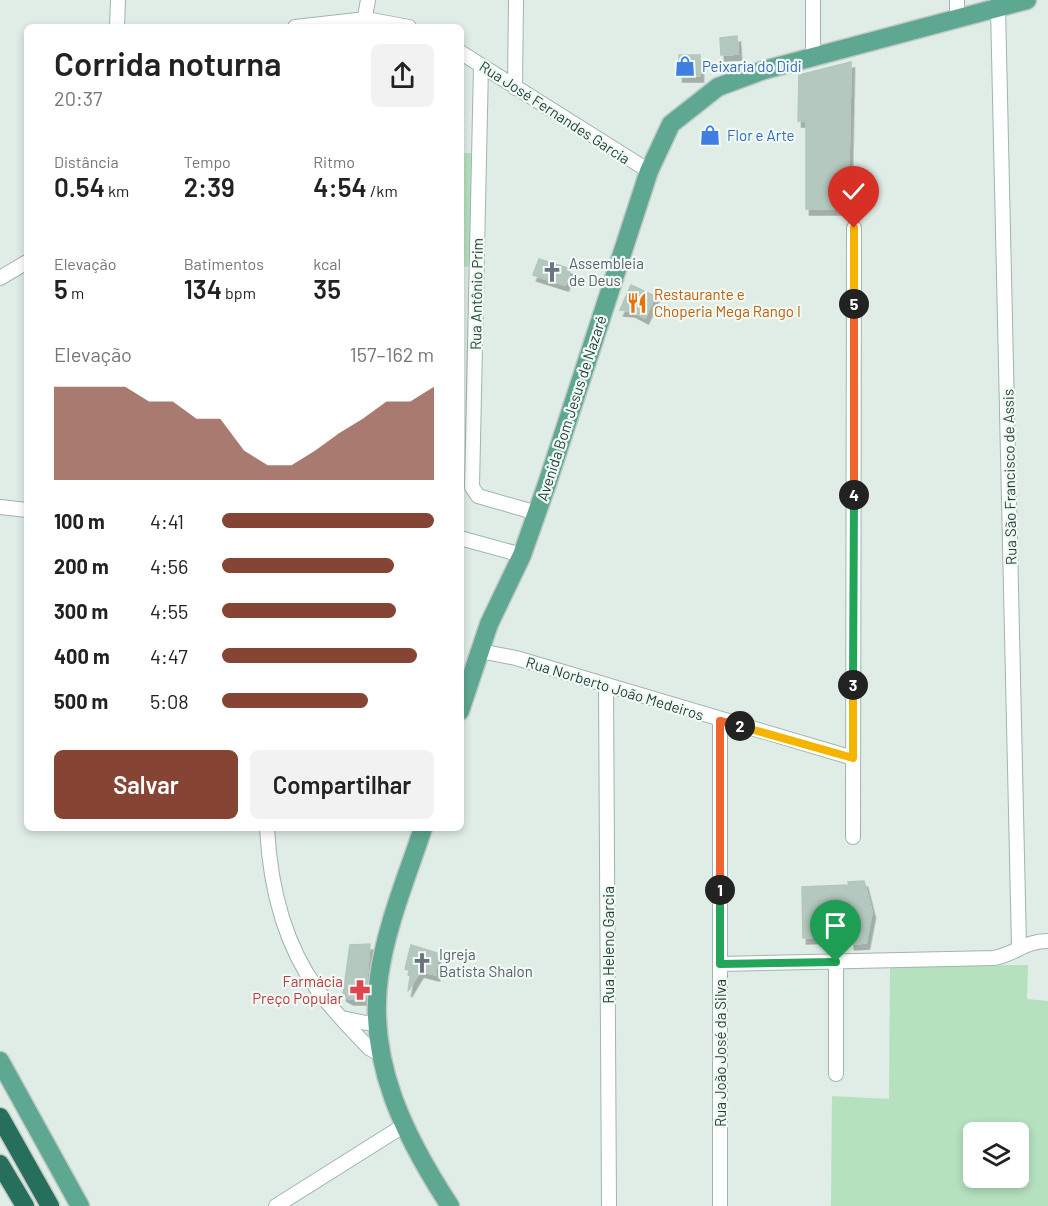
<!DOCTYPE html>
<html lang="pt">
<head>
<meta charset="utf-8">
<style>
  :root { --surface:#fff; --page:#f2f2f2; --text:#222; --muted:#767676; --accent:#854434 }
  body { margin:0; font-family:Barlow,sans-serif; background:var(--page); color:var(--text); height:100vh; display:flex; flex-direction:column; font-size:22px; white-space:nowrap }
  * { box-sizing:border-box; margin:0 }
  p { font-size:20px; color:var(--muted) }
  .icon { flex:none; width:33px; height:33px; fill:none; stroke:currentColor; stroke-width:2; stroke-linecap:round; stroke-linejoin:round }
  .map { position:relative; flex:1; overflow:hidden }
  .drawer { position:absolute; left:24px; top:24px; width:440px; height:807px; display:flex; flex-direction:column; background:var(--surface); border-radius:9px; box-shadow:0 3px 9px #0003 }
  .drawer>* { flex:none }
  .tools { position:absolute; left:963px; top:1122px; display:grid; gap:12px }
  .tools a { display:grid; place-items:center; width:66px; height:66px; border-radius:9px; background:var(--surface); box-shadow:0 3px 9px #0003; font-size:30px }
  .pin { position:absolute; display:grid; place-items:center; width:51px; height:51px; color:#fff; margin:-62px -26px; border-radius:50% 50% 50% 0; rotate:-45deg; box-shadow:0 0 6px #0007 }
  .pin .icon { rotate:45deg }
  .km { position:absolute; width:30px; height:30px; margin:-15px; border-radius:50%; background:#222; color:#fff; font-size:16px; line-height:30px; text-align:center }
  .round { display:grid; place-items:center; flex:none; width:63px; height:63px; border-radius:9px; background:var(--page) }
  .summary { display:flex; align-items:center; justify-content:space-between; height:102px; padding:0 30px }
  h1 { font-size:33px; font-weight:600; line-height:45px }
  .figures { display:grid; grid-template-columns:repeat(3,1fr); gap:9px; height:102px; padding:6px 30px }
  .figures div { display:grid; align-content:center }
  .figures b { font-size:26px; font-weight:600 }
  .figures small { font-size:16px; font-weight:400 }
  .figures p { font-size:16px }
  .chart { height:168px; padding:12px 30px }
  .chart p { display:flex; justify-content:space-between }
  .chart svg { width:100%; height:108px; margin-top:6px; fill:var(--accent); opacity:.7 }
  .primary-button { display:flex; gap:12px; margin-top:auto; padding:12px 30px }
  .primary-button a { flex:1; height:69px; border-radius:9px; background:var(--accent); color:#fff; font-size:24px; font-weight:600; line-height:69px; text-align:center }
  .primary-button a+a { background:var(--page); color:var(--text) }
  ul { padding:0 30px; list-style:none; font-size:20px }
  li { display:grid; grid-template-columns:96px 72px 1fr; align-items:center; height:45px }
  li i { height:15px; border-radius:8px; background:var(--accent) }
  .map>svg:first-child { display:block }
  .green { fill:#b5e1bf; fill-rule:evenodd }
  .building { fill:#b4c8bf; stroke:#b1c7bd; stroke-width:1.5; filter:url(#shadow) }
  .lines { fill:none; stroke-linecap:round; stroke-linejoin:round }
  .minor-casing { stroke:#a1b5ad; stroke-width:16 }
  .major-casing { stroke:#c0c9c6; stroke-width:21 }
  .highway-casing { stroke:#c0c9c6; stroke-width:21 }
  .minor { stroke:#fff; stroke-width:14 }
  .major { stroke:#5ea891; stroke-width:18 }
  .highway { stroke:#266f5c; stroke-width:18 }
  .split-1-casing { stroke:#fff; stroke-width:12 }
  .split-2-casing { stroke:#fff; stroke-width:12 }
  .split-3-casing { stroke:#fff; stroke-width:12 }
  .split-4-casing { stroke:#fff; stroke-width:12 }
  .split-5-casing { stroke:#fff; stroke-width:12 }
  .split-6-casing { stroke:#fff; stroke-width:12 }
  .split-1 { stroke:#22a559; stroke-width:8 }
  .split-2 { stroke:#f0652b; stroke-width:8 }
  .split-3 { stroke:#f5b400; stroke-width:8 }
  .split-4 { stroke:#22a559; stroke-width:8 }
  .split-5 { stroke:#f0652b; stroke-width:8 }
  .split-6 { stroke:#f5b400; stroke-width:8 }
  .labels { text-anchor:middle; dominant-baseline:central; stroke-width:4.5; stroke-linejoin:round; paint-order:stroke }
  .shop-label { font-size:15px; fill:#366cbe; stroke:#f0f9f4; text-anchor:start }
  .street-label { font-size:15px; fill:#1e3f34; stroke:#f0f9f4 }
  .worship-label { font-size:15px; fill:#5b616d; stroke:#f0f9f4; text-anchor:start }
  .food-label { font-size:15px; fill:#c56008; stroke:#f0f9f4; text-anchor:start }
  .health-label { font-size:15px; fill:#be3a42; stroke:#f0f9f4; text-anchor:end }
</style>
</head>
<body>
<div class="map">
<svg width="1048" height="1206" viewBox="0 0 1048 1206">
  <defs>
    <filter id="shadow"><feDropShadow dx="3.5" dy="6" stdDeviation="0" flood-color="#0004"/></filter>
  </defs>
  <rect width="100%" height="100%" fill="#dfede6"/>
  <!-- green -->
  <path class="green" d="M461,153h11l-2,114 -9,-1z
    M1028,965l-1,34 21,2v205h-217l1,-110 57,3 1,-133zM974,1132h44v46h-44z"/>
  <!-- building -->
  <path class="building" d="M737,36l1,18 -17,1 -1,-17z
    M679,55h21v21h-21z
    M851,62l-3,147h-42v-88h-8l1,-46z
    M539,259l32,10 -6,16 -32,-10z
    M631,285l24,11 -10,22 -13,-7 -12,-1z
    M864,881l8,31 -6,31 -15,1 -1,-8 -47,2 -1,-51 47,-2 -1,-3z
    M370,944l-5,55h-15l-7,-4 7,-50z
    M411,945l26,8 -1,22 -16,-4 -12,20 3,-20 -6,-2z"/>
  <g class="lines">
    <!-- minor casing -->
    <g class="minor-casing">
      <path id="minor" d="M813,0v58
        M998,8l21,938
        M957,19v-19
        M117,27l1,-27
        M295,27l71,-8 43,8
        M363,27l5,-27
        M460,52l189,119
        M481,65l-9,422 6,9 59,17
        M515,88l1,-88
        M0,278l27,-16
        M0,507l27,3
        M460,538l62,17
        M480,651l36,7 337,100
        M606,685l3,521
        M720,721v485
        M267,828c3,57 16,114 50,161 15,21 34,40 52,59l10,6
        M853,837l1,-609
        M720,964l274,-6c22,-4 30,-17 54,-17
        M342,1018l24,5 11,-1
        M836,1074v-113
        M276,1206l127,-80"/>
    </g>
    <!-- major casing -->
    <g class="major-casing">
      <path id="major" d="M460,711l29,-87 33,-69 25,-71 102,-313 22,-47 47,-37 46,-17 263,-70
        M423,828c-16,49 -37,98 -44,149 -12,85 26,160 71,229
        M0,1061l80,145"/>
    </g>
    <!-- highway casing -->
    <g class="highway-casing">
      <path id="highway" d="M0,1117l50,89
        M0,1164l25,42"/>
    </g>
    <!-- minor -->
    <use href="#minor" class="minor"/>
    <!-- major -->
    <use href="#major" class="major"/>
    <!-- highway -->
    <use href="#highway" class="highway"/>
  </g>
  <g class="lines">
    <!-- split-1 casing -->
    <g class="split-1-casing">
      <path id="split-1" d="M720,890v74l116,-2"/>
    </g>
    <!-- split-2 casing -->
    <g class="split-2-casing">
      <path id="split-2" d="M720,890v-169l20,5"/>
    </g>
    <!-- split-3 casing -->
    <g class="split-3-casing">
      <path id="split-3" d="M740,726l113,32v-73"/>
    </g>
    <!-- split-4 casing -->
    <g class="split-4-casing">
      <path id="split-4" d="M853,685l1,-190"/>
    </g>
    <!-- split-5 casing -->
    <g class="split-5-casing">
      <path id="split-5" d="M854,495v-191"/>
    </g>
    <!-- split-6 casing -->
    <g class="split-6-casing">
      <path id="split-6" d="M854,304v-76"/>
    </g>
    <!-- split-1 -->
    <use href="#split-1" class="split-1"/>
    <!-- split-2 -->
    <use href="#split-2" class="split-2"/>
    <!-- split-3 -->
    <use href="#split-3" class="split-3"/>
    <!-- split-4 -->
    <use href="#split-4" class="split-4"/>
    <!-- split-5 -->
    <use href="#split-5" class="split-5"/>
    <!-- split-6 -->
    <use href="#split-6" class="split-6"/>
  </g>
  <!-- icons -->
  <defs>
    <g id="shop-bare" transform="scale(1.62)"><path d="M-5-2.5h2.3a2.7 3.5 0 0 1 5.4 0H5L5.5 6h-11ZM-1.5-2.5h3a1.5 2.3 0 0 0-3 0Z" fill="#3f7fe0" stroke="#f0f9f4" stroke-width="2.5" paint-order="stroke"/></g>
    <g id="church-bare" transform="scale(1.62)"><path d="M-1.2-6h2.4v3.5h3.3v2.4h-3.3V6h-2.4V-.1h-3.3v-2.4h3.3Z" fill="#6b7280" stroke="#f0f9f4" stroke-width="2.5" paint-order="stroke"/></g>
    <g id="restaurant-bare" transform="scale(1.62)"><path d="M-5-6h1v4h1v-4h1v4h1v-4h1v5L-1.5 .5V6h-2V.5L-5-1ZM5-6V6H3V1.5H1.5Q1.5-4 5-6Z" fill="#e8710a" stroke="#f0f9f4" stroke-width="2.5" paint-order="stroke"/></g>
    <g id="pharmacy-bare" transform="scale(1.62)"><path d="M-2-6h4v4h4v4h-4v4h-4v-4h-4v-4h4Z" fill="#e0444e" stroke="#f0f9f4" stroke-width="2.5" paint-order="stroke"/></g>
  </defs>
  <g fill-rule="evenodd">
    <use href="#shop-bare" x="685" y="66"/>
    <use href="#shop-bare" x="710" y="135"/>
    <use href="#church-bare" x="552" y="272"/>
    <use href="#restaurant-bare" x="637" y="303"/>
    <use href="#church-bare" x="422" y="963"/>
    <use href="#pharmacy-bare" x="360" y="990"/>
  </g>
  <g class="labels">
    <!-- shop labels -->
    <g class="shop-label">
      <text x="702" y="66">Peixaria do Didi</text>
      <text x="727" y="135">Flor e Arte</text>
    </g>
    <!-- street labels -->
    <g class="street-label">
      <text transform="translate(555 112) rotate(33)">Rua José Fernandes Garcia</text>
      <text transform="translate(476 294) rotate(-89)">Rua Antônio Prim</text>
      <text transform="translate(571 408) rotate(-72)">Avenida Bom Jesus de Nazaré</text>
      <text transform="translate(1009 477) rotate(-91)">Rua São Francisco de Assis</text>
      <text transform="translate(615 688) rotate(17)">Rua Norberto João Medeiros</text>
      <text transform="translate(608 945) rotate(-90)">Rua Heleno Garcia</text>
      <text transform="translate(720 1053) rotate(-90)">Rua João José da Silva</text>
    </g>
    <!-- worship labels -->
    <g class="worship-label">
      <text x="569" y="263">Assembleia<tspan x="569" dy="17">de Deus</tspan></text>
      <text x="439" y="954">Igreja<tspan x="439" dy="17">Batista Shalon</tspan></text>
    </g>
    <!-- food labels -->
    <g class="food-label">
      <text x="654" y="294">Restaurante e<tspan x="654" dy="17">Choperia Mega Rango I</tspan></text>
    </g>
    <!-- health labels -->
    <g class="health-label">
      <text x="343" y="981">Farmácia<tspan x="343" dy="17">Preço Popular</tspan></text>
    </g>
  </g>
</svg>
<div class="tools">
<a><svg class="icon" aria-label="layers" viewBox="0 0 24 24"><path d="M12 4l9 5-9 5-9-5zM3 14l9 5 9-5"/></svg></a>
</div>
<div class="pin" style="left:836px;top:962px;background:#1e9e55"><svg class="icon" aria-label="arrive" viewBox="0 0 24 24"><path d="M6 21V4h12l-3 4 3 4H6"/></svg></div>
<div class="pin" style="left:854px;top:228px;background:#d93025"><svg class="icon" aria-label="check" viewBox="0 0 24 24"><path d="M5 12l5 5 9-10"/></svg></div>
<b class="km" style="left:720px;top:890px">1</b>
<b class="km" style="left:740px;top:726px">2</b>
<b class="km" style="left:853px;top:685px">3</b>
<b class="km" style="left:854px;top:495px">4</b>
<b class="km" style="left:854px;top:304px">5</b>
<section class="drawer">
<div class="summary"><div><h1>Corrida noturna</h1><p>20:37</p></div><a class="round"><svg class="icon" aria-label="share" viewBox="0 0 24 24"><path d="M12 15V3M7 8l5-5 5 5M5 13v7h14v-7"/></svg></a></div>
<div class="figures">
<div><p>Distância</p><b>0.54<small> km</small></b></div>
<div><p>Tempo</p><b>2:39</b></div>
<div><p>Ritmo</p><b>4:54<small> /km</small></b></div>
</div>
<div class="figures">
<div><p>Elevação</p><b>5<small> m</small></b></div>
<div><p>Batimentos</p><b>134<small> bpm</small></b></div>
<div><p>kcal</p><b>35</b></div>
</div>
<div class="chart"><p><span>Elevação</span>157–162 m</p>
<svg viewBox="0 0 160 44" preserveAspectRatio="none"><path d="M0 44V6L10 6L20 6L30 6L40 12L50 12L60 19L70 19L80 32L90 38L100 38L110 32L120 25L130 19L140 12L150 12L160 6V44z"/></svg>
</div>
<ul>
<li><b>100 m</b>4:41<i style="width:100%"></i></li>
<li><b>200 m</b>4:56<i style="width:81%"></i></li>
<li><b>300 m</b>4:55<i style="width:82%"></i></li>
<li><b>400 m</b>4:47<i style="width:92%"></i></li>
<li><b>500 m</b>5:08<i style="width:69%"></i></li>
</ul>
<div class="primary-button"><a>Salvar</a><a>Compartilhar</a></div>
</section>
</div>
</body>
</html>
